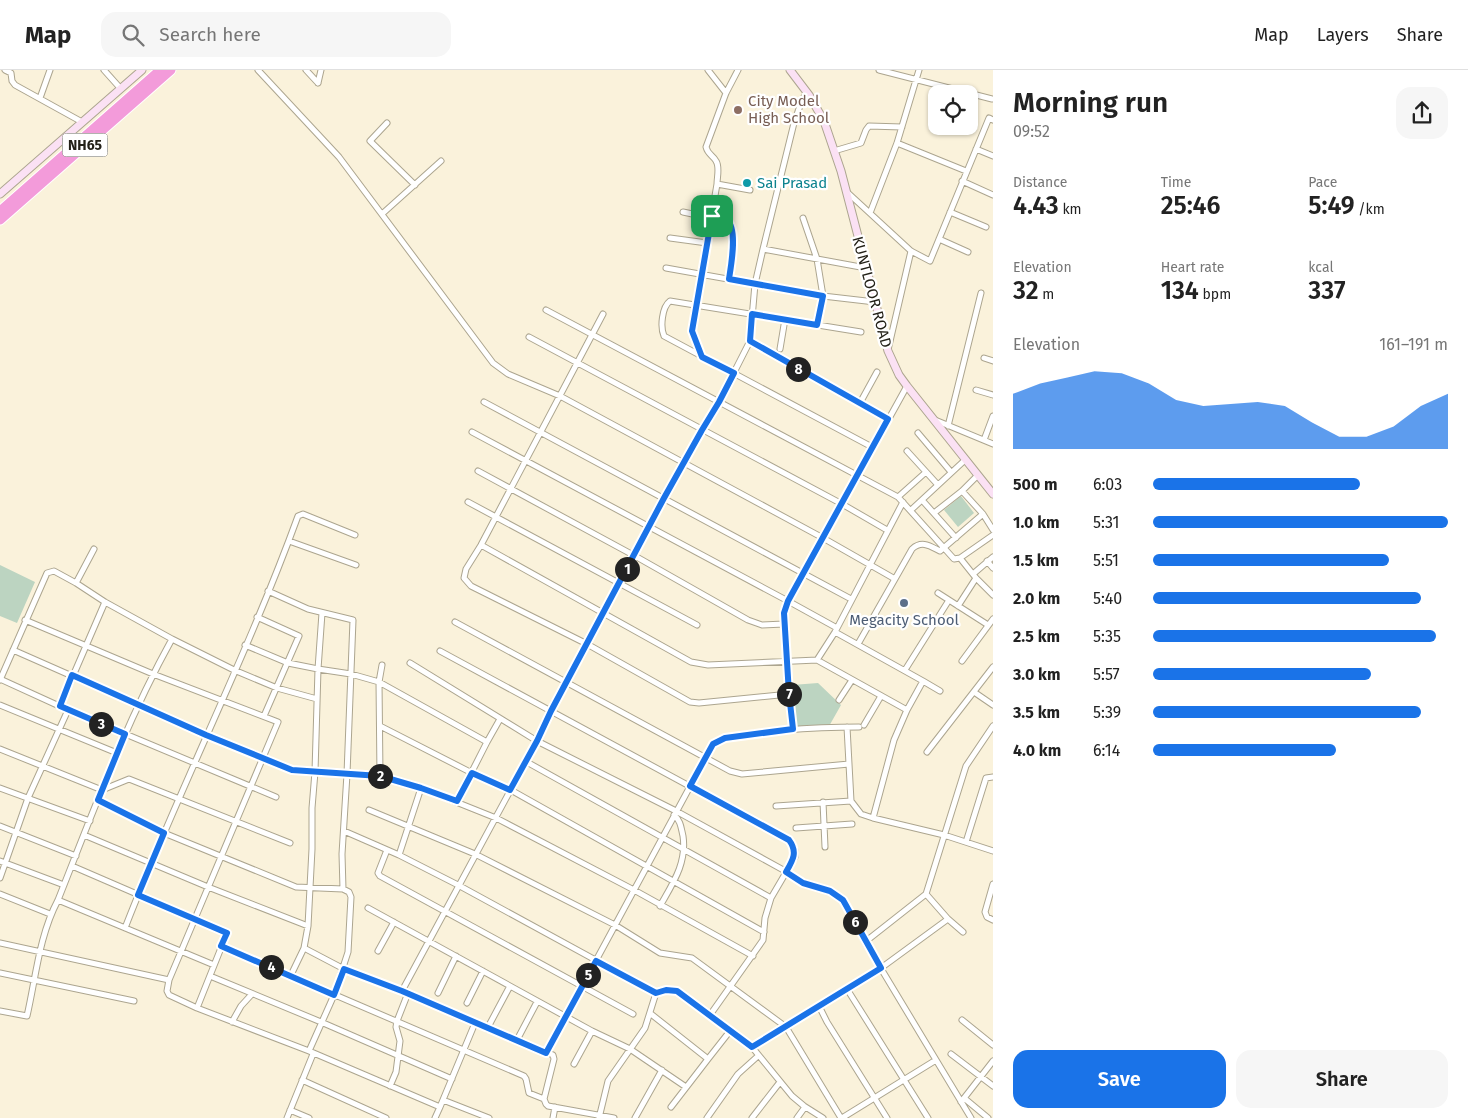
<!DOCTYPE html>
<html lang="en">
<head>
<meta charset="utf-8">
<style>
  :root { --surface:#fff; --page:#f6f6f6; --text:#222; --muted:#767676; --line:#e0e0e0; --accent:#1a73e8 }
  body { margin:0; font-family:"Fira Sans",sans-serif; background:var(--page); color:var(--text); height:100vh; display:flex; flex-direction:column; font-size:19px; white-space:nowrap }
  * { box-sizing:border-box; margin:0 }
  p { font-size:16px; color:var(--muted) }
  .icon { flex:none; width:28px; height:28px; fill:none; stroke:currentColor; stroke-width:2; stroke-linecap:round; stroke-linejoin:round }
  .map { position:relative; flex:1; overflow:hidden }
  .panel { display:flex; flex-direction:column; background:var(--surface); width:475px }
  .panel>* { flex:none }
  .tools { position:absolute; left:928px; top:15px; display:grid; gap:10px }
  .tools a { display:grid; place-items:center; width:50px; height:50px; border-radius:10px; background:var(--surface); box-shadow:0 1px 4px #0004; font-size:25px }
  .pin { position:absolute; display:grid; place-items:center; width:42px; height:42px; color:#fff; margin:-21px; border-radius:10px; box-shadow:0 2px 8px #0006 }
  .km { position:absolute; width:25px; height:25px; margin:-12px; border-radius:50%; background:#222; color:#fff; font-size:14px; line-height:25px; text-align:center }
  .round { display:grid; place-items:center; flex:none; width:52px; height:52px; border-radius:15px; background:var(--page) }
  .overview { display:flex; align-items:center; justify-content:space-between; height:85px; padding:0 20px }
  h1 { font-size:28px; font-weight:600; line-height:38px }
  .stats { display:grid; grid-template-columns:repeat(3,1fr); gap:8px; height:85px; padding:5px 20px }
  .stats div { display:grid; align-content:center }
  .stats b { font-size:25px; font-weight:600 }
  .stats small { font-size:14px; font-weight:400 }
  .stats p { font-size:14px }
  .chart { height:140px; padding:10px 20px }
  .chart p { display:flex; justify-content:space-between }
  .chart svg { width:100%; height:90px; margin-top:5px; fill:var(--accent); opacity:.7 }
  .button { display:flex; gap:10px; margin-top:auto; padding:10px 20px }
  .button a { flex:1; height:58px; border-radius:15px; background:var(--accent); color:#fff; font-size:20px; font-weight:600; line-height:58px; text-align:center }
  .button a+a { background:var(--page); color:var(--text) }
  ul { padding:0 20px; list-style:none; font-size:16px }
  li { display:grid; grid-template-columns:80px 60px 1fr; align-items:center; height:38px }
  li i { height:12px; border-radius:6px; background:var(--accent) }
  header { display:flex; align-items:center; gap:30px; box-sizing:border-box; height:70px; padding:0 25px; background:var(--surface); border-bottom:1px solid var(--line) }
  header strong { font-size:24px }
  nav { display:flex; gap:28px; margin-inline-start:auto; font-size:18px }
  .search { width:350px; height:45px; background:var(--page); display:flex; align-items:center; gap:12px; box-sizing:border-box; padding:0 18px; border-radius:15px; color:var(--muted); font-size:19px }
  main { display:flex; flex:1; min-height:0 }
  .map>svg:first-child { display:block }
  .park { fill:#bcd4c1 }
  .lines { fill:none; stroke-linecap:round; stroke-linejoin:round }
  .street-casing { stroke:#aca58f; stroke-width:7 }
  .secondary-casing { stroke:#aca58f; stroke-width:9 }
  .highway-casing { stroke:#fff; stroke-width:11 }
  .street { stroke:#fff; stroke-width:5 }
  .secondary { stroke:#fbe1f4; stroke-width:7 }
  .highway { stroke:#f39bda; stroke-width:9 }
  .route-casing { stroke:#fff; stroke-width:10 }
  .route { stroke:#1a73e8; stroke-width:6 }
  .education-dot { fill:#8d6e63; stroke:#fff; stroke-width:2 }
  .culture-dot { fill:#0f9aa8; stroke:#fff; stroke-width:2 }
  .service-dot { fill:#5c6f8a; stroke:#fff; stroke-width:2 }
  .labels { text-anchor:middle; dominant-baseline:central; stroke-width:4.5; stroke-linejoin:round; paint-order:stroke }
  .shield { fill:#fff; stroke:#65645d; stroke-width:1 }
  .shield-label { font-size:14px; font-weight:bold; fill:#232118 }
  .education-label { font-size:15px; fill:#785e54; stroke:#fff; text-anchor:start }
  .culture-label { font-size:15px; fill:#0d838f; stroke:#fff; text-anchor:start }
  .street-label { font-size:15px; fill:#232118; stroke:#fff }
  .service-label { font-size:15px; fill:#4e5e75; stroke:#fff }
</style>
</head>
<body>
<header>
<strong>Map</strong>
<div class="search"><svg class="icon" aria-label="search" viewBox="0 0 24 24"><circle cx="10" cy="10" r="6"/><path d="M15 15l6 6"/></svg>Search here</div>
<nav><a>Map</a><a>Layers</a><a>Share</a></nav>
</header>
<main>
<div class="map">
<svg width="993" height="1048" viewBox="0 0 993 1048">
  <rect width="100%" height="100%" fill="#faf2db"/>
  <!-- park -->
  <path class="park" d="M961,426l13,17 -16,14 -14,-17z
    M0,495l35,17 -18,41 -17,-7z
    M818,613l23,22 -13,23 -33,-1 -3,-42z"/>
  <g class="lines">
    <!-- street casing -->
    <g class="street-casing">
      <path id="street" d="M5,0l6,3 1,8 3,4 67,37
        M104,0l17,19
        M258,0l81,87 154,206 15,11 52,22 263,142 72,41
        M306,0l12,13
        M708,0l18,23
        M879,0l113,29
        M318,13l3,-13
        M40,28l10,-28
        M387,53l-17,18 45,44
        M897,73l69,28
        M976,79l17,7
        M834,81l27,-8 5,-13 3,-4 33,1
        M962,111l31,14
        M717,114l33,6
        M848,123l63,58 19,10 59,-143 4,2
        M683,142l28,6
        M950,142l36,15
        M870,143l27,-70 22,-73
        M382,144l59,-53
        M712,146c4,1 11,1 15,4 11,9 4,46 2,59
        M803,148l14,41 6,37 -6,29
        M670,168l37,5
        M939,169l29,13
        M763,179l103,19
        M666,198l157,28 52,6
        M546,240l352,187 56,62 6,-1 33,-23
        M603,244l-122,231 -15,24 -2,9 7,8 116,58 103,58 9,1 90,-9
        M861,262l-191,-31c-8,6 -10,26 -6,35l208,111
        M529,267l313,167 45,26
        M750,271l138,78
        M780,279l5,-30
        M888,280l23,-99
        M702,287l-10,-26 25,-147c0,-7 3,-17 -1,-23 -3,-6 -8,-6 -10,-14l20,-54 12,-23
        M984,288l9,3
        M976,320l17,5
        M484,332l367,197
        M860,333l17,-31
        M935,350l58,24
        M948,356l33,-133
        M472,362l316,169 119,-215
        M918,363l33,39
        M984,370l9,-24
        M907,381l31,34
        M478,401l157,85 113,64 14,5 22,-1
        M962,421l21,23 10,16
        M898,427l28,-25
        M922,430l34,38
        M468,432l229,123
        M903,432l-68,130 88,49 -16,29 -13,30 -21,78 71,17 49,16
        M911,440l54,-50
        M934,443l28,-22 16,-16
        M289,471l67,24
        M481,475l210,117 17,3 109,-5
        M960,488l16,20 17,17
        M987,491l6,7
        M973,504l20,-17
        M76,513l18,-34
        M268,521l40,18 45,11 -6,154 33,2 41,12 75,30 138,72 119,66
        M938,523l50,32
        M958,536l18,-28
        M257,547l42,19 -35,80
        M25,550l128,54 125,48 -109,258 -2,11 2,4 28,13 112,43 131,56 -5,11
        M455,552l275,149 12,3 107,-10
        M835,562l-18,28 90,50
        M858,574l54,-95c10,-9 18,-3 28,2l43,-37
        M245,575l43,18 30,6 4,-56
        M13,580l193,85 57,22 29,13 55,4 -5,80 1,35 -47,-2 -132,-54 -66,-33
        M440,581l349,189 6,10v7l-24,41 -246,-137
        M962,591l31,-42
        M410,593l127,78 139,70 111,61 16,11 27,8 13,9 22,42 106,176
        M905,600l44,-70
        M0,609l68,31 208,87
        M0,610l47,-107 7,-2 22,12 29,19 67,37 62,31 43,18 40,11
        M923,611l17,10
        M974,622l19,13
        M839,630l13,-20
        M0,635l117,48
        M60,636l45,-104
        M864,655l17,-29
        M380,656l92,47 37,16 255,143
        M847,657l4,74 10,13 12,4
        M793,659l-4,-35 -5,-81 4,-12 49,27
        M0,679l102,41 27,-11 161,64
        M927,682l66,-85
        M380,706l-1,-94 3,-17
        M0,718l90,33
        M457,731l30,-59
        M823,732l2,45
        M776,736l75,-5
        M369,740l106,44 140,71 45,28 32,5 94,69 55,91
        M0,756l76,30
        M796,758l56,-4
        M344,761l55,24 59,30 198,108 10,-3 11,1 75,56 40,49 12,10 19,12
        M84,765l124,52 100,39
        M966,772l20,-64 7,-1
        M387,780l-9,23 2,3 253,138
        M399,785l22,-67
        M0,791l64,24
        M72,796l155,67 -30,75
        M0,808l28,-80 40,-88
        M993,814l-8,28 2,5 6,3
        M0,824l50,20
        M926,824l22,25 15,13
        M58,830l156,65
        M660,836c13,-23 27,-43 23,-70 -2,-8 -2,-15 -9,-21
        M368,838l224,123 38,18 56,38
        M125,858c54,-139 122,-272 173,-412l5,-2 52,21
        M865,872l61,-48 40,-128 27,-40
        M0,873l169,37
        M221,876l303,130 2,3 3,14 15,6
        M304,878l40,21 58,22 73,32 -35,84
        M378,881l16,-29
        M0,903l134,28
        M291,905l13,-27 4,-22 4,-77v-41l3,-36 3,-103 33,5 28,8 108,60 13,-23
        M210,906l111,46 131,57
        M847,919l81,129
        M402,921l135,-250 14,-30 113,-213 38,-68 17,-28 31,-61 5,-57 8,-35 31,-126 8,-23 5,-8
        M438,923l18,-37
        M467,933l16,-32
        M819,936l8,16 60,96
        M0,941l27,5c9,-39 12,-80 31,-116 35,-88 68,-178 114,-261
        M651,944l57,45 22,-28
        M710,945l53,-75 2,-22 6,-20
        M962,950l31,25
        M232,952l9,-16 11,-12
        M475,953l78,32 1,4 -10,40 2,5 2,2 66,12
        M487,959l23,-43
        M517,970l20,-38
        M752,977l129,-79 67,-49
        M309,981l25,-56 14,-43 3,-55 -2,-5 -6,-3
        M546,983l167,-309c19,-14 118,-17 146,-17
        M951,984l42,32
        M574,994l18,-33
        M302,1010l84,38
        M390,1016l6,-14 4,-31 -4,-14 1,-6 11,-28
        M964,1028l24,20
        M443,1030l46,18
        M961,1032l32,-41
        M671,1037l37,-48
        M290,1040l19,8
        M287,1048l26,-64
        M553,1048l2,-11
        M599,1048l9,-37 37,-53 11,-35
        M635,1048l27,-48
        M707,1048l31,-44 20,-18
        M752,1048l28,-36
        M797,1048l8,-11
        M842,1048l94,-58"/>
    </g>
    <!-- secondary casing -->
    <g class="secondary-casing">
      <path id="secondary" d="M790,0l19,25 15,26 17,50 47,180 11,24 8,11 86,108
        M0,124l142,-124"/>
    </g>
    <!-- highway casing -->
    <g class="highway-casing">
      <path id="highway" d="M0,141l160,-141
        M0,150l171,-150"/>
    </g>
    <!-- street -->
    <use href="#street" class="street"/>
    <!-- secondary -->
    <use href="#secondary" class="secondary"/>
    <!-- highway -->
    <use href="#highway" class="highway"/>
  </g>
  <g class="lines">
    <!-- route casing -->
    <g class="route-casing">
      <path id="route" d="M712,146c4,1 11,1 15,4 11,9 4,46 2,59l94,17 -6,29 -65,-11 -2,27 138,78 -100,182 -4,12 5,81 4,35 -68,9 -12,6 -23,42 99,54c9,12 4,20 -3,32l17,11 27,8 13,9 38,68 -129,79 -75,-56 -11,-1 -10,3 -60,-32 -50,92 -144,-62 -58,-22 -10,26 -113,-49 6,-13 -89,-38 26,-62 -66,-33 27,-66 -65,-28 12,-31 134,60 86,35 88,6 41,12 36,13 15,-28 38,17 27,-49 14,-30 113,-213 38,-68 17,-28 15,-29 -32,-16 -10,-26z"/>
    </g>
    <!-- route -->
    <use href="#route" class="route"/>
  </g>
  <!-- markers -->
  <circle class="education-dot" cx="738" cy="40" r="5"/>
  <circle class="culture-dot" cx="747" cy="113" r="5"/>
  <circle class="service-dot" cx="904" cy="533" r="5"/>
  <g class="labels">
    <!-- shield labels -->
    <rect class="shield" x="62.5" y="63.5" width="45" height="23" rx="4"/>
    <g class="shield-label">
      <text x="85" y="75">NH65</text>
    </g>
    <!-- education labels -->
    <g class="education-label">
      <text x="748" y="31">City Model<tspan x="748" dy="17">High School</tspan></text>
    </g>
    <!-- culture labels -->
    <g class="culture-label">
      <text x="757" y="113">Sai Prasad</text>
    </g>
    <!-- street labels -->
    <g class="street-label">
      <text transform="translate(872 222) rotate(75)">KUNTLOOR ROAD</text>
    </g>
    <!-- service labels -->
    <g class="service-label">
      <text x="904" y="550">Megacity School</text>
    </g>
  </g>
</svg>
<div class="tools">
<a><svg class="icon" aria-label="locate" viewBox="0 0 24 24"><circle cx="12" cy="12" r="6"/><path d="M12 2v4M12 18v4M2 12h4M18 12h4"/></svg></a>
</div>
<div class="pin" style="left:712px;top:146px;background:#1e9e55"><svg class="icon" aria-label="arrive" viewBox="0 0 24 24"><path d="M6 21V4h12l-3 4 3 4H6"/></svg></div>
<b class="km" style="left:627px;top:499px">1</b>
<b class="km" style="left:380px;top:706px">2</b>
<b class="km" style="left:101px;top:654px">3</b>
<b class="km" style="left:271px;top:897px">4</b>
<b class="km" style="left:588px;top:905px">5</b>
<b class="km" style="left:855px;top:852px">6</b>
<b class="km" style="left:789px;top:624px">7</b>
<b class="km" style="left:798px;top:299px">8</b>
</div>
<section class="panel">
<div class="overview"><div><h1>Morning run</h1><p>09:52</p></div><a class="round"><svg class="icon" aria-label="share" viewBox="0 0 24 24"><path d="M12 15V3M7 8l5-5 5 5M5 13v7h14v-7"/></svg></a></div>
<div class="stats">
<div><p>Distance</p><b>4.43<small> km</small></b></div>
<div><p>Time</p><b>25:46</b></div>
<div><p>Pace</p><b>5:49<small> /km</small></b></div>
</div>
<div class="stats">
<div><p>Elevation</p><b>32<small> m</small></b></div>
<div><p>Heart rate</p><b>134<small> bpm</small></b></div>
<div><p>kcal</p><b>337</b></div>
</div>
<div class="chart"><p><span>Elevation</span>161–191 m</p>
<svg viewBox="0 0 160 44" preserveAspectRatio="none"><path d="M0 44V17L10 12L20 9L30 6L40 7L50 12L60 20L70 23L80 22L90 21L100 23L110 31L120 38L130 38L140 33L150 23L160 17V44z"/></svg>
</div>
<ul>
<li><b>500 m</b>6:03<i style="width:70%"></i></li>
<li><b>1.0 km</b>5:31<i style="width:100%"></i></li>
<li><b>1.5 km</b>5:51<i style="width:80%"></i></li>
<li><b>2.0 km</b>5:40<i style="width:91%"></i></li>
<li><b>2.5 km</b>5:35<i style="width:96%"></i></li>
<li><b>3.0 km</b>5:57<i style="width:74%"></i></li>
<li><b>3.5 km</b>5:39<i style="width:91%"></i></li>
<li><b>4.0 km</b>6:14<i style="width:62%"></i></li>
</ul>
<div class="button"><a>Save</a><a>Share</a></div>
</section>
</main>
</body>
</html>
